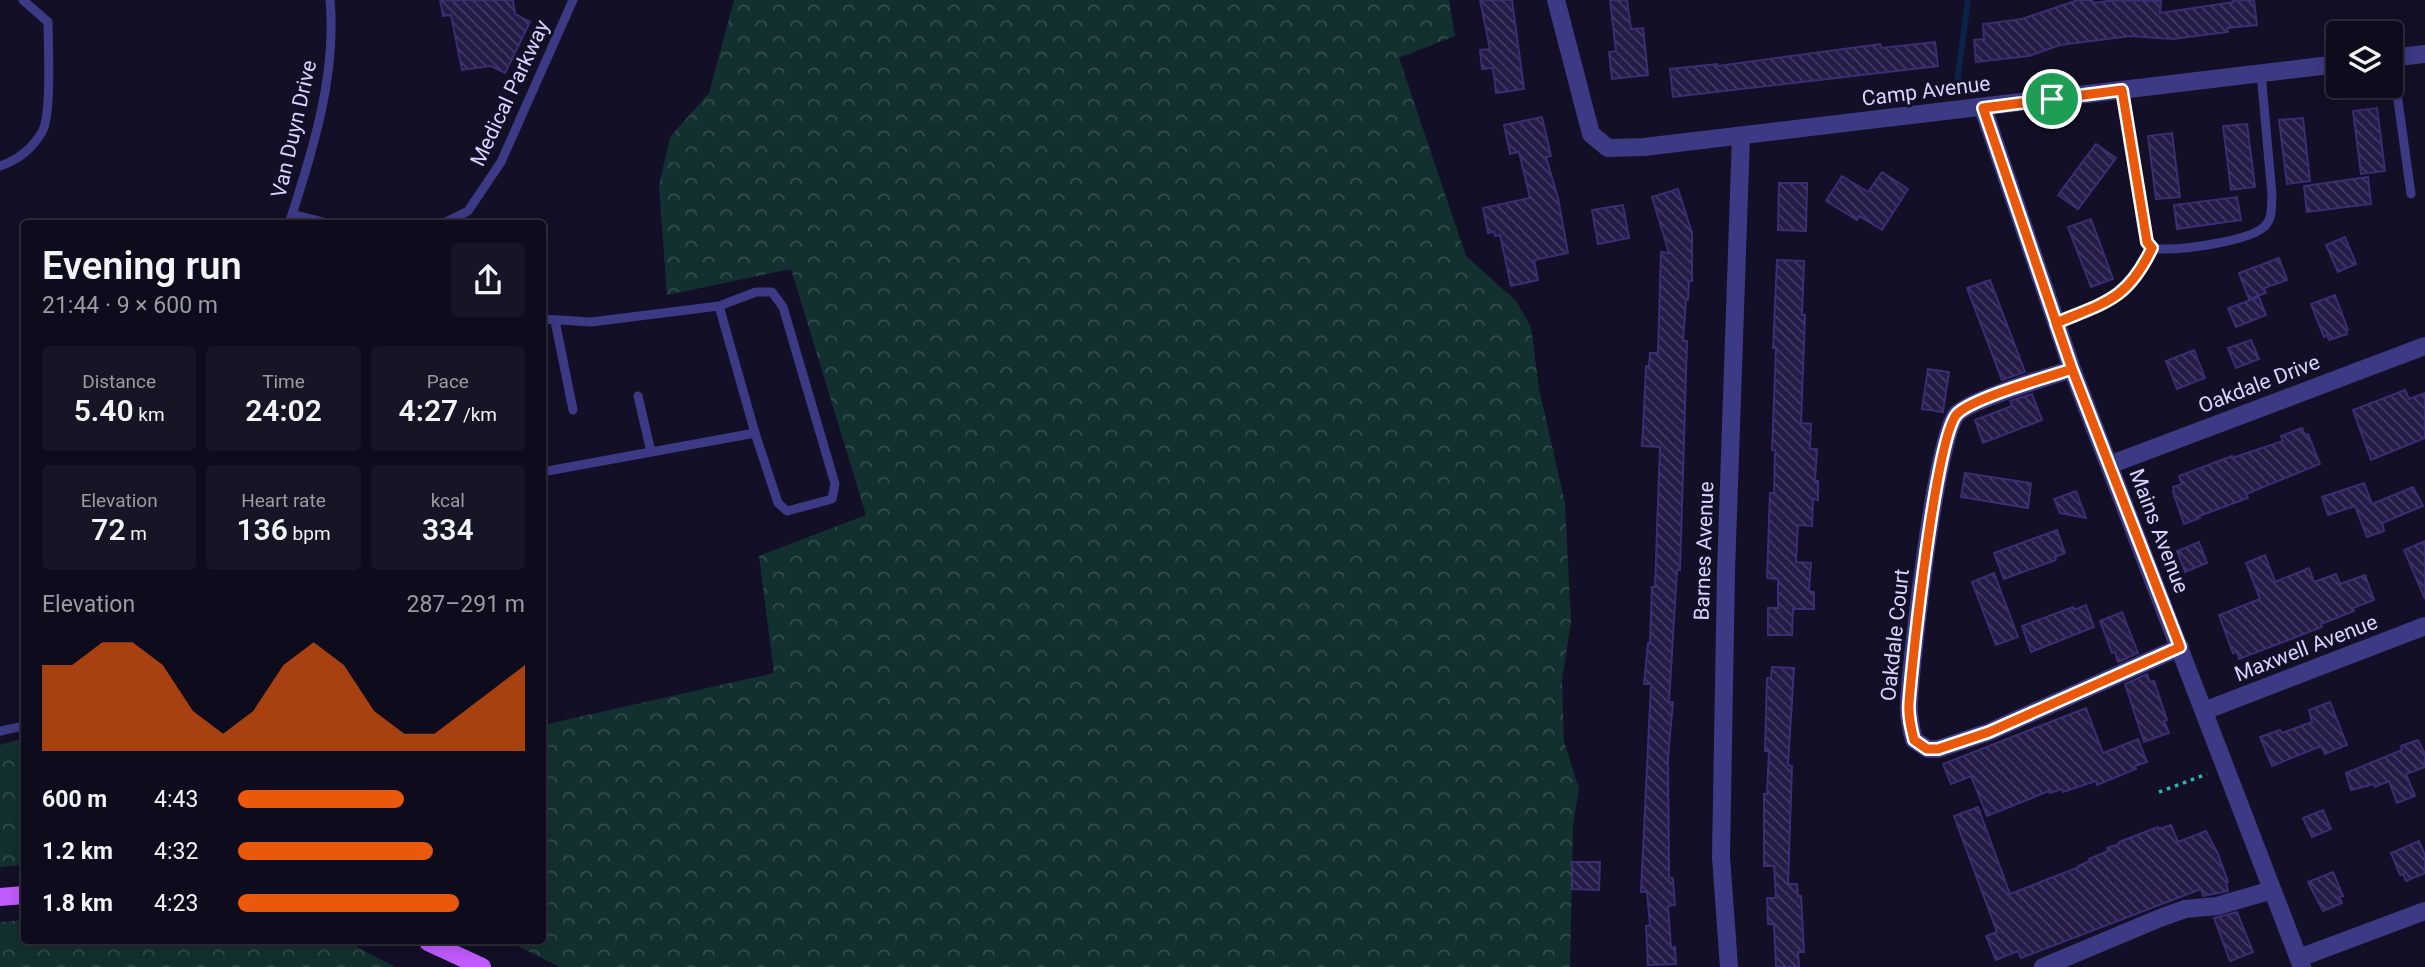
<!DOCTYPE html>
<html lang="en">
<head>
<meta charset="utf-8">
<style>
  :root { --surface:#0e0b1c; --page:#171425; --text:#f1f3f6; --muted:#9b9ba3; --line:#2e2b3b; --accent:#ea580c }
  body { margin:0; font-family:Roboto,sans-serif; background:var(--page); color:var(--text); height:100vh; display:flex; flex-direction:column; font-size:26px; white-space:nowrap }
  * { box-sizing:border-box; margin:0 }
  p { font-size:23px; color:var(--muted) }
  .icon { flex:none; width:38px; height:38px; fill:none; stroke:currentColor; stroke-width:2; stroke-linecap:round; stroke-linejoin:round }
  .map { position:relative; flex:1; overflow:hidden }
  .details { position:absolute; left:21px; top:220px; width:525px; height:724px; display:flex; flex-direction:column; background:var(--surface); border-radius:7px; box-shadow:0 4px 18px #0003,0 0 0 2px var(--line) }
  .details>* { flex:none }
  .tools { position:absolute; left:2326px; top:21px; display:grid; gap:14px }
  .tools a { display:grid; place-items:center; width:77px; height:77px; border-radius:7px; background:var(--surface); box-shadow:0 4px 18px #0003,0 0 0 2px var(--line); font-size:35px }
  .pin { position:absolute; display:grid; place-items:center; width:60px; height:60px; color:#fff; margin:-30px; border:4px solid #fff; border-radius:50%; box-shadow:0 2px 7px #0007 }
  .round { display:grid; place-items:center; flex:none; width:74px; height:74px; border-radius:7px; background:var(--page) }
  .headline { display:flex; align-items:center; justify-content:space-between; height:119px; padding:0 21px }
  h1 { font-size:38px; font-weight:600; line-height:52px }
  .figures { display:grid; grid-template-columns:repeat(3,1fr); gap:10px; height:119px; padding:7px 21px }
  .figures div { display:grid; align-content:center; border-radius:7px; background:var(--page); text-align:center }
  .figures b { font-size:30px; font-weight:600 }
  .figures small { font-size:19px; font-weight:400 }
  .figures p { font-size:19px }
  .chart { height:196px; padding:14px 21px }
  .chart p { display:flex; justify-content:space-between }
  .chart svg { width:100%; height:126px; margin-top:7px; fill:var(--accent); opacity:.7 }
  ul { padding:0 21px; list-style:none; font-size:23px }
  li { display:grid; grid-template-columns:112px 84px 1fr; align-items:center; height:52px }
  li i { height:18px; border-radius:9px; background:var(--accent) }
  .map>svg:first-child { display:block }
  .forest { fill:url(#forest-crowns) }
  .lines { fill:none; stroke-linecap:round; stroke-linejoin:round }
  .stream { stroke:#0c2248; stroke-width:6 }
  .building { fill:url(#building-back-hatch); stroke:#3b2d73; stroke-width:2 }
  .path { stroke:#2fb8b0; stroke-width:3.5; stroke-dasharray:3.5 5; stroke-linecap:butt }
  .lane { stroke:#3d3a85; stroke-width:9 }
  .street { stroke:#3d3a85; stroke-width:18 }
  .primary { stroke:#c25bff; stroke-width:18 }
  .route-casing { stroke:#fff; stroke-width:14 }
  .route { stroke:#ea580c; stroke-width:9 }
  .labels { text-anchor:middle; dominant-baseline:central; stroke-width:6; stroke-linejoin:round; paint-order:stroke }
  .street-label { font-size:21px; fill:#d9d4ff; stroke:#130f26 }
</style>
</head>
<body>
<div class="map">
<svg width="2425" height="967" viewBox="0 0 2425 967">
  <defs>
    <pattern id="forest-crowns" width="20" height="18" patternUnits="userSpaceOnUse" patternTransform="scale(1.75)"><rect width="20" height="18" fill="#12302f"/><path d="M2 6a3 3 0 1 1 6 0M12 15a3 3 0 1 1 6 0" fill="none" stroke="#344d4e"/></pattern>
    <pattern id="building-back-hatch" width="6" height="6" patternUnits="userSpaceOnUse" patternTransform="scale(1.75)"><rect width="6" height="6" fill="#241b47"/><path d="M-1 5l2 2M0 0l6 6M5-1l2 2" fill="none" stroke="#433b63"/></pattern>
  </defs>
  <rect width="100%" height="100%" fill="#130f26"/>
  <!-- forest -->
  <path class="forest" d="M734,0h715l6,36 -56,22 67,198 50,45 15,26 8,62 26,114 6,119 -9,58 2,61 15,48 -6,36 -3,142h-1010l-51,-25h33l1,-217 231,-52 -15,-117 107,-41 -75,-246 -124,26 -8,-109 11,-49 39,-44z
    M24,738v127l-24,2v-122z
    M24,920v22h324l47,25h-395v-45z"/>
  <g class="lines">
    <!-- stream -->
    <path class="stream" d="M1957,84l11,-84"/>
  </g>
  <!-- building -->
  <path class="building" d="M440,0h73l2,14 15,8 -25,51 -14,-7 -29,4 -11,-55 -8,1z
    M1480,0h32l12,89 -28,4 -3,-25 -11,1 -2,-19 10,-1z
    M1610,0h17l4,29 12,-1 5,47 -36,4 -3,-27 7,-1z
    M2078,0h14l1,3 23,-3 45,1 -1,12 74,-11 -1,-2h21l3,25 -30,3 1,4 -55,7 -43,-3 -70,9 -31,11 -53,6 -2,-22 10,-1 -1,-15 39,-5z
    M1935,42l3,24 -265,31 -3,-28 47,-5 1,2 162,-22 1,4z
    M2377,108l8,63 -24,3 -8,-63z
    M1542,117l9,39 -5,1 12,41 10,55 -34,7 4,20 -27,6 -11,-51 -5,1 -1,-4 -6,1 -5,-25 47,-10 -11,-46 -9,2 -6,-29z
    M2303,118l7,63 -23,3 -8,-64z
    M2247,124l8,63 -24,3 -8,-64z
    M2172,133l8,64 -24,2 -8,-63z
    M2096,144l20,14 -38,51 -20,-14z
    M1882,172l26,17 -26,41 -23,-14 -2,4 -31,-19 16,-25 26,16z
    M2368,177l3,27 -64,8 -3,-26z
    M1779,183h28l-1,48 -28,-1z
    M1678,189l14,44v48h-3l-1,19h-2l-3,41h4l-7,229h-3l-8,132h4l-5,56 1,119 4,2 2,26 -7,1 3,42 4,-1 1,17 -28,1 -2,-39 4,-1 -3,-33h-6l10,-208h-7l4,-41h2l2,-56h3l5,-140 -18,-1 1,-16 3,-64h3l1,-13h8l3,-101 8,1 -17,-56z
    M2237,197l4,23 -64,9 -3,-24z
    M1623,205l6,33 -31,6 -6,-34z
    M2091,219l22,60 -22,8 -23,-60z
    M2345,237l11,27 -18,8 -12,-27z
    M2279,258l8,22 -23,8 2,5 -17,6 -10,-26z
    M1777,260l27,1 -2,54h3l-4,108 10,1 -1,25h7l-2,32h3v19l-5,-1 -1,27 -14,-1 -2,37 15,1 -2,28 5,1v17h-21l-1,26h-24v-27h12h-2v-29l-11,-1 3,-85h4l1,-43h-3l4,-102h-3z
    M1990,280l35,92 -23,8 -35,-92z
    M2335,295l13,35 -2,1 1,3 -18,6 -2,-5 -3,2 -13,-33z
    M2259,297l7,18 -30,12 -8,-19z
    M2251,340l8,19 -23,9 -8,-20z
    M2194,350l11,28 -28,11 -11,-28z
    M1928,369l21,3 -6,40 -21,-3z
    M2405,390l4,9 16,-6v45l-54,22 -18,-50z
    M2032,394l10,26 -59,23 -8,-23 37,-14 -2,-5z
    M2302,428l3,7 3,-1 12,30 -74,30 2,4 -49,18 1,2 -16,6 -11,-32h1l-1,-5 9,-3 -3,-8 53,-20v2l51,-17 -2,-5z
    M1965,473l66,10 -3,25 -67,-11z
    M2364,483l8,21 41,-17 10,19 -41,17 2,8 -17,6 -12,-31 -27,9 -6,-18z
    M2076,491l10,27 -26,-5 -6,-14z
    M2057,530l8,23 -10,4 1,3 -52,19 -10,-26z
    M2425,541v58l-21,-49z
    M2199,542l8,21 -22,9 -8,-21z
    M2265,555l10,27 34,-14 5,14 22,-8 4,10 25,-9 9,25 -21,8 1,3 -33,13 1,3 -83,32 -2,-7 -4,1 -14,-38 41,-16 -14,-36z
    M1994,573l24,64 -22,8 -24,-63z
    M2086,605l8,22 -63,25 -9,-26 51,-19 1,3z
    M2122,612l16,41 -20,9 -3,-10 -3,1 -12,-32z
    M1772,667l22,1 -6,97 4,1 -4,118h9l1,12h3l3,56h-6l1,15h-23l-2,-43h-6l-1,-26h9l-2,-32h-10v-72h3l2,-43h-4l2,-73h4z
    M2147,674l3,8 4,-1 13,39 -3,1 5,12 -25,9 -19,-58z
    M2330,702l17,43 -22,9 -4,-8 -49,20 -12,-29 20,-7 2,3 30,-11 -3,-12z
    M2086,708l17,45 35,-14 9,23 -12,4 1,3 -39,16 -1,-4 -33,11 -1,-3 -12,4 -1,-2 -62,25 -16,-40 -20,8 -8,-20z
    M2418,740l7,14v13l-19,7 9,22 -18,7 -8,-22 -14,6 -1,-3 -23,6 -5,-17 56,-23 -1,-4z
    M1978,807l32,87 69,-27 -1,-1 12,-5 -1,-2 19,-8 -1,-3 12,-4v-2l39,-15 1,2 12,-4 7,17 28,-11 12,23 10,28 -2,1 2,8 -25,5 -2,-7 -180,69 -3,-7 -22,9 -10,-24 11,-4 -43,-116z
    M2323,810l8,19 -19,8 -9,-19z
    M2419,841l6,14v18l-19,8 -3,-7 -3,1 -9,-22z
    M1572,862h28l-1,28 -27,-1z
    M2333,872l10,24 -4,1 3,6 -19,8 -15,-29z
    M2237,912l16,40 -23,9 -16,-43z"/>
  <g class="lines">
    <!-- path -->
    <path class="path" d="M2159,792l48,-18"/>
    <!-- lane -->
    <path class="lane" d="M2392,58l19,136
      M2122,90l25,152c4,4 7,7 14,7 21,1 90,-8 104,-23 8,-8 6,-20 7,-31l-11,-122
      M0,166c18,-6 32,-17 42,-34 10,-17 6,-89 6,-110l-25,-22
      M292,214l39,10
      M289,224c23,-71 48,-149 41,-224
      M442,224l26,-13 33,-49 72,-162
      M542,319l49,3 128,-16 37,-14h16l11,15 52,177 -3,15 -45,12 -9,-8 -23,-70 -36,-127
      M555,321l18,89
      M2056,323c49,-21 72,-25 96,-75
      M638,396l13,56
      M542,472l213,-39
      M0,731l24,-5"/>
    <!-- street -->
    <path class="street" d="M1556,0l35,134 17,14 36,-1 694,-83
      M2390,58l35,-4
      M1983,108l89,261 230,598
      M2072,369c-23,8 -101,30 -115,45 -21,22 -46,247 -48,289 -1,13 2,25 5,37l14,9h10l51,-17 191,-85
      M2109,465l316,-119
      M2204,711l221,-85
      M2299,958l126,-47
      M1729,967l-8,-110 5,-286 15,-435
      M2043,967l117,-49 25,-9 32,-3 55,-16"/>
    <!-- primary -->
    <path class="primary" d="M0,897l24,-2
      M428,942l54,25"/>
  </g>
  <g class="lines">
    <!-- route casing -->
    <g class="route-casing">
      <path id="route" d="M2052,99l-69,9 89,261c-23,8 -100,29 -115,45 -21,22 -45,247 -48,289 -1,13 2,25 5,37l13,9h11l51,-17 191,-85 -108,-278 -16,-46c50,-21 71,-23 96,-75l-5,-6 -25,-152 -70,9"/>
    </g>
    <!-- route -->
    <use href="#route" class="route"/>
  </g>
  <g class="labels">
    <!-- street labels -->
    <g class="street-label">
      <text transform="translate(1926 91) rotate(-7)">Camp Avenue</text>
      <text transform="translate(510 93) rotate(-65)">Medical Parkway</text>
      <text transform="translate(294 129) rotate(-77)">Van Duyn Drive</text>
      <text transform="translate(2259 384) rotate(-21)">Oakdale Drive</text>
      <text transform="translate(2159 531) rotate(69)">Mains Avenue</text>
      <text transform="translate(1704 551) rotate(-88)">Barnes Avenue</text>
      <text transform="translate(1895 635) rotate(-84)">Oakdale Court</text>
      <text transform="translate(2306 648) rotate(-21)">Maxwell Avenue</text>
    </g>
  </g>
</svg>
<div class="tools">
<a><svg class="icon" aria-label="layers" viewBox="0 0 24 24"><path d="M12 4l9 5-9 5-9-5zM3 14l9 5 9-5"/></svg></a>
</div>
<div class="pin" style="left:2052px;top:99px;background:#1e9e55"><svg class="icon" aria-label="arrive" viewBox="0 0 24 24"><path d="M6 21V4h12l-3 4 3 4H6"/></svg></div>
<section class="details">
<div class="headline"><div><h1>Evening run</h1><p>21:44 · 9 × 600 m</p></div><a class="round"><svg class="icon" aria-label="share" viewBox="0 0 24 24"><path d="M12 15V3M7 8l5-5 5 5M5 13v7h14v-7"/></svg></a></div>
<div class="figures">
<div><p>Distance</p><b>5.40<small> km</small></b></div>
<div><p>Time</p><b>24:02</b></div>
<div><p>Pace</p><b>4:27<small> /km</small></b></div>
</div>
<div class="figures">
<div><p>Elevation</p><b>72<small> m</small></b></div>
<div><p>Heart rate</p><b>136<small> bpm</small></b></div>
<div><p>kcal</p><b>334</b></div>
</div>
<div class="chart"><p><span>Elevation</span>287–291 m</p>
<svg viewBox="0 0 160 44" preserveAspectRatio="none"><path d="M0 44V14L10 14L20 6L30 6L40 14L50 30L60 38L70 30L80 14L90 6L100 14L110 30L120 38L130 38L140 30L150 22L160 14V44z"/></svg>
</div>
<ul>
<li><b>600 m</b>4:43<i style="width:58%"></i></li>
<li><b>1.2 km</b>4:32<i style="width:68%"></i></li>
<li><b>1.8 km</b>4:23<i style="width:77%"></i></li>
</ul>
</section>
</div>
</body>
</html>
